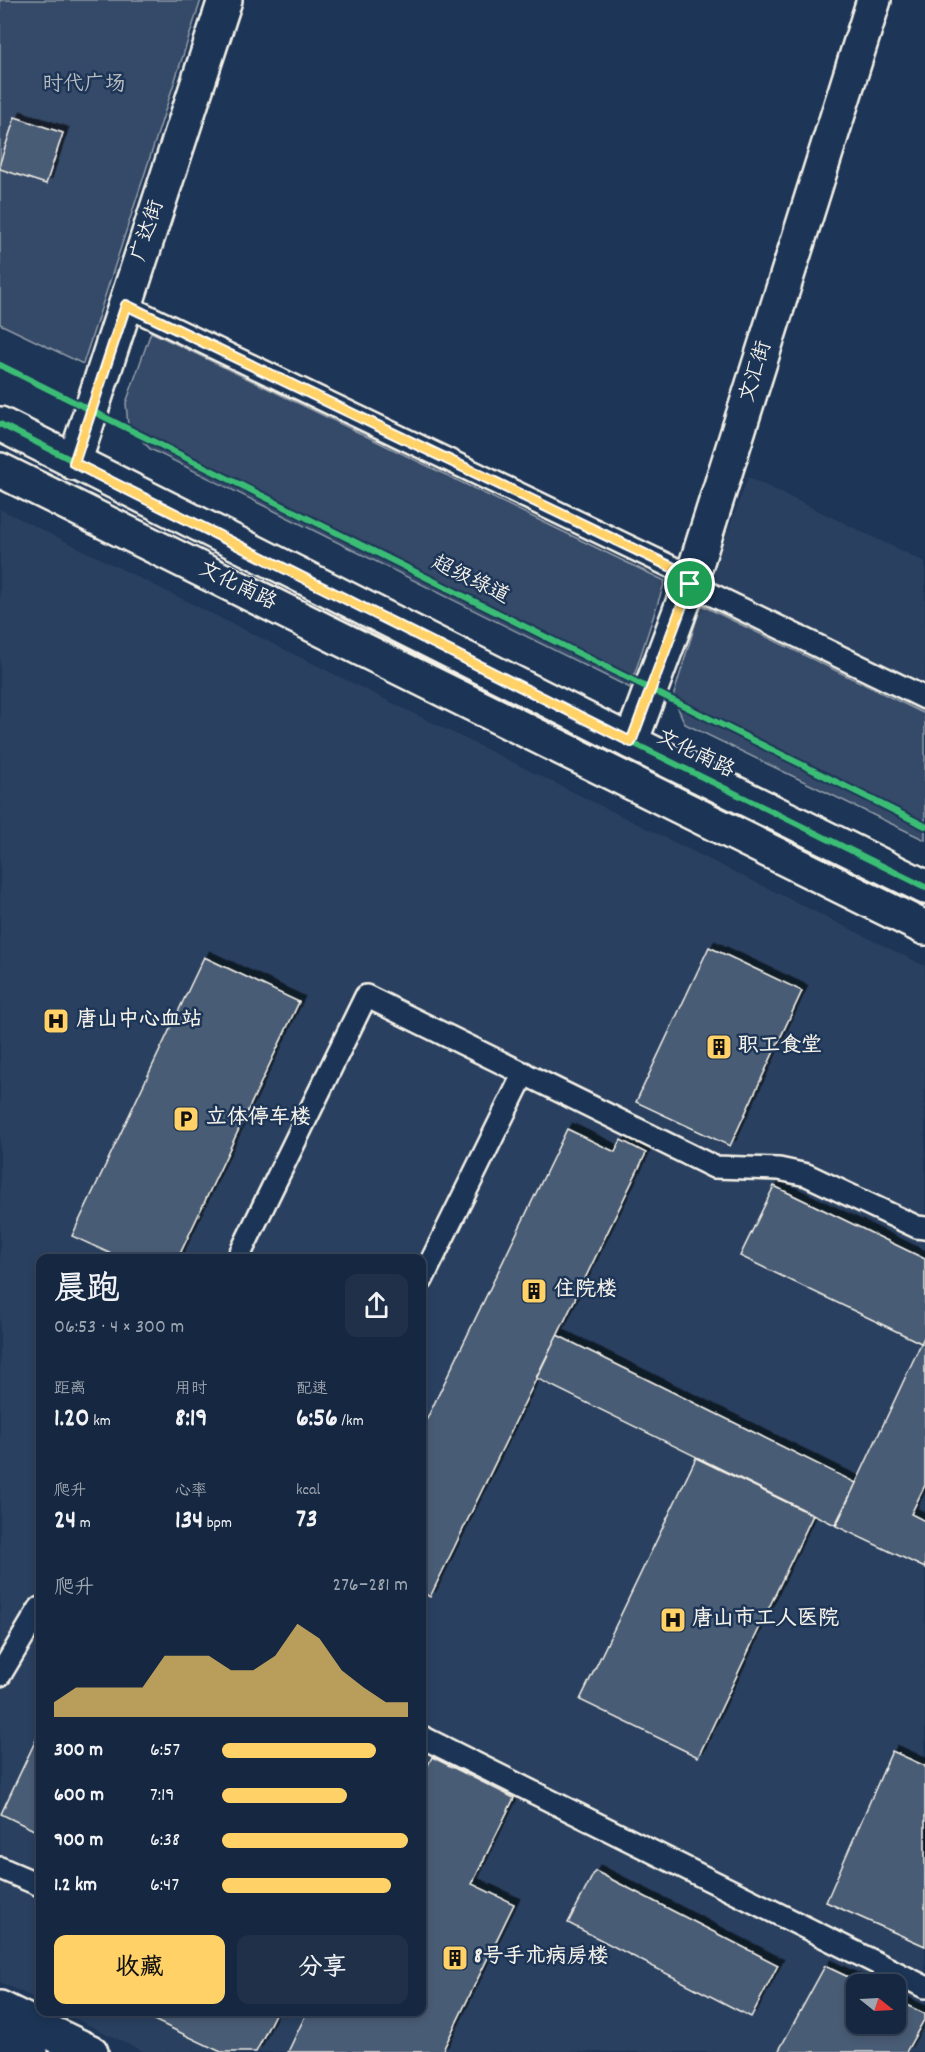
<!DOCTYPE html>
<html lang="zh">
<head>
<meta charset="utf-8">
<style>
  :root { --surface:#162841; --page:#1f3048; --text:#f1f3f6; --muted:#9ea6b1; --line:#35445a; --accent:#ffd166 }
  body { margin:0; font-family:Dekko,"LXGW WenKai TC",sans-serif; background:var(--page); color:var(--text); height:100vh; display:flex; flex-direction:column; font-size:22px; white-space:nowrap }
  * { box-sizing:border-box; margin:0 }
  p { font-size:20px; color:var(--muted) }
  .icon { flex:none; width:33px; height:33px; fill:none; stroke:currentColor; stroke-width:2; stroke-linecap:round; stroke-linejoin:round }
  .map { position:relative; flex:1; overflow:hidden }
  .sheet { position:absolute; left:36px; top:1254px; width:390px; height:762px; display:flex; flex-direction:column; background:var(--surface); border-radius:12px; box-shadow:0 3px 9px #0003,0 0 0 2px var(--line) }
  .sheet>* { flex:none }
  .needle { width:39px; rotate:108deg }
  .tools { position:absolute; left:846px; top:1974px; display:grid; gap:12px }
  .tools a { display:grid; place-items:center; width:60px; height:60px; border-radius:12px; background:var(--surface); box-shadow:0 3px 9px #0003,0 0 0 2px var(--line); font-size:30px }
  .pin { position:absolute; display:grid; place-items:center; width:51px; height:51px; color:#fff; margin:-26px; border:3px solid #fff; border-radius:50%; box-shadow:0 2px 6px #0007 }
  .round { display:grid; place-items:center; flex:none; width:63px; height:63px; border-radius:12px; background:var(--page) }
  .headline { display:flex; align-items:center; justify-content:space-between; height:102px; padding:0 18px }
  h1 { font-size:33px; font-weight:700; line-height:45px }
  .figures { display:grid; grid-template-columns:repeat(3,1fr); gap:9px; height:102px; padding:6px 18px }
  .figures div { display:grid; align-content:center }
  .figures b { font-size:26px; font-weight:700 }
  .figures small { font-size:16px; font-weight:400 }
  .figures p { font-size:16px }
  .chart { height:168px; padding:12px 18px }
  .chart p { display:flex; justify-content:space-between }
  .chart svg { width:100%; height:108px; margin-top:6px; fill:var(--accent); opacity:.7 }
  .primary-button { display:flex; gap:12px; margin-top:auto; padding:12px 18px }
  .primary-button a { flex:1; height:69px; border-radius:12px; background:var(--accent); color:#111; font-size:24px; font-weight:700; line-height:69px; text-align:center }
  .primary-button a+a { background:var(--page); color:var(--text) }
  ul { padding:0 18px; list-style:none; font-size:20px }
  li { display:grid; grid-template-columns:96px 72px 1fr; align-items:center; height:45px }
  li i { height:15px; border-radius:8px; background:var(--accent) }
  .map>svg:first-child { display:block }
  .built { fill:#2a4060; fill-rule:evenodd }
  .green { fill:#354a67; stroke:#949ea8; stroke-width:1.5 }
  .building { fill:#485b74; stroke:#f4f1e8; stroke-width:1.5; filter:url(#shadow) }
  .lines { fill:none; stroke-linecap:round; stroke-linejoin:round }
  .service-casing { stroke:#f4f1e8; stroke-width:26 }
  .minor-casing { stroke:#f4f1e8; stroke-width:38 }
  .tertiary-casing { stroke:#f4f1e8; stroke-width:38 }
  .service { stroke:#1d3557; stroke-width:21 }
  .minor { stroke:#1d3557; stroke-width:33 }
  .tertiary { stroke:#1d3557; stroke-width:33 }
  .cycleway-casing { stroke:#1d3557; stroke-width:10 }
  .cycleway { stroke:#3abd76; stroke-width:6 }
  .route-casing { stroke:#fff; stroke-width:12 }
  .route { stroke:#ffd166; stroke-width:8 }
  .labels { text-anchor:middle; dominant-baseline:central; stroke-width:5; stroke-linejoin:round; paint-order:stroke }
  .park-label { font-size:21px; fill:#bbbfc1; stroke:#1d3557 }
  .street-label { font-size:21px; fill:#f4f1e8; stroke:#1d3557 }
  .poi-label { font-size:21px; font-weight:bold; fill:#f4f1e8; stroke:#1d3557; text-anchor:start }
</style>
</head>
<body>
<div class="map">
<svg width="925" height="2052" viewBox="0 0 925 2052">
  <defs>
    <filter id="shadow"><feDropShadow dx="5.5" dy="-5.5" stdDeviation="0" flood-color="#0009"/></filter>
  </defs>
  <rect width="100%" height="100%" fill="#1d3557"/>
  <filter id="ink" filterUnits="userSpaceOnUse"><feTurbulence type="fractalNoise" baseFrequency=".0167" numOctaves="2"/><feDisplacementMap in="SourceGraphic" scale="12" xChannelSelector="R" yChannelSelector="G"/><feConvolveMatrix kernelMatrix="1 2 1 2 8 2 1 2 1" color-interpolation-filters="sRGB"/></filter>
  <g filter="url(#ink)">
    <!-- built -->
    <path class="built" d="M748,477l177,85v152l-224,-109z
      M0,509l925,457v1086h-780l-84,-40h361v-754h-382v743l-40,-19zM856,1984h40v40h-40z"/>
    <!-- green -->
    <path class="green" d="M0,0h201l-118,364 -83,-40z
      M151,332l514,249 -35,107 -480,-239 -22,-23 -2,-23z
      M701,605l224,109v126l-240,-116 -12,-27z"/>
    <!-- building -->
    <path class="building" d="M15,117l48,16 -17,51 -46,-15v-6z
      M709,947l93,44 -72,155 -94,-44z
      M204,957l95,45 -121,256h-58l-48,-22z
      M567,1129l48,23 6,-12 25,13 -216,444 -8,-5v-163z
      M774,1186l151,73v86l-185,-89z
      M557,1335l299,148 -21,42 -299,-147z
      M925,1335v150l-14,29 14,7v47l-89,-42z
      M696,1458l117,57 -115,242 -118,-57z
      M40,1731v102l-39,-19z
      M892,1751l33,15v180l-99,-44z
      M432,1757l82,41 -42,86 42,20 -72,148h-154l19,-40h115v-234z
      M595,1871l183,94 -27,52 -183,-94z
      M825,1966l38,18h-7v40h40v-24l29,14v4l-19,34h-128z
      M137,2012h139l-20,40h-35z"/>
    <g class="lines">
      <!-- service casing -->
      <g class="service-casing">
        <path id="service" d="M125,305l555,266 10,13 235,114
          M238,1258l128,-262 348,171 65,2 28,6 110,52 8,1
          M422,1280l102,-207
          M0,1675l40,-67
          M422,1737l503,250
          M0,1868l40,17"/>
      </g>
      <!-- minor casing -->
      <g class="minor-casing">
        <path id="minor" d="M74,463l151,-463
          M631,742l59,-158 184,-584
          M0,2008l91,44
          M0,2038l31,14"/>
      </g>
      <!-- tertiary casing -->
      <g class="tertiary-casing">
        <path id="tertiary" d="M0,424l631,318 294,145
          M0,470l925,458"/>
      </g>
      <!-- service -->
      <use href="#service" class="service"/>
      <!-- minor -->
      <use href="#minor" class="minor"/>
      <!-- tertiary -->
      <use href="#tertiary" class="tertiary"/>
      <!-- cycleway casing -->
      <g class="cycleway-casing">
        <path id="cycleway" d="M0,365l925,461
          M0,424l631,318 294,145"/>
      </g>
      <!-- cycleway -->
      <use href="#cycleway" class="cycleway"/>
    </g>
  </g>
  <g class="lines" filter="url(#ink)">
    <!-- route casing -->
    <g class="route-casing">
      <path id="route" d="M126,305l554,266 10,13 -59,158 -557,-279z"/>
    </g>
    <!-- route -->
    <use href="#route" class="route"/>
  </g>
  <!-- icons -->
  <defs>
    <g id="hospital-square" transform="scale(1.35)"><rect x="-9" y="-9" width="18" height="18" rx="4" fill="#ffd166" stroke="#1d3557"/><path d="M-5-5h3v3.5h4V-5h3V5h-3V1.5h-4V5h-3Z" fill="#111"/></g>
    <g id="building-square" transform="scale(1.35)"><rect x="-9" y="-9" width="18" height="18" rx="4" fill="#ffd166" stroke="#1d3557"/><path d="M-4-6H4V6H1V3H-1V6H-4ZM-2.5-4.3h1.7v1.8h-1.7ZM.8-4.3h1.7v1.8H.8ZM-2.5-1h1.7V.8h-1.7ZM.8-1h1.7V.8H.8Z" fill="#111"/></g>
    <g id="parking-square" transform="scale(1.35)"><rect x="-9" y="-9" width="18" height="18" rx="4" fill="#ffd166" stroke="#1d3557"/><path d="M-3.5-5.5H1a3.5 3.5 0 0 1 0 7H-1V5.5H-3.5ZM-1-3.4V-.6H.8a1.4 1.4 0 0 0 0-2.8Z" fill="#111"/></g>
  </defs>
  <g fill-rule="evenodd">
    <use href="#hospital-square" x="56" y="1021"/>
    <use href="#building-square" x="719" y="1047"/>
    <use href="#parking-square" x="186" y="1119"/>
    <use href="#building-square" x="534" y="1291"/>
    <use href="#hospital-square" x="673" y="1620"/>
    <use href="#building-square" x="455" y="1958"/>
  </g>
  <g class="labels">
    <!-- park labels -->
    <g class="park-label">
      <text x="84" y="86">时代广场</text>
    </g>
    <!-- street labels -->
    <g class="street-label">
      <text transform="translate(149 231) rotate(-72)">广达街</text>
      <text transform="translate(757 372) rotate(-73)">文汇街</text>
      <text transform="translate(470 581) rotate(26)">超级绿道</text>
      <text transform="translate(237 587) rotate(26)">文化南路</text>
      <text transform="translate(695 755) rotate(26)">文化南路</text>
    </g>
    <!-- poi labels -->
    <g class="poi-label">
      <text x="76" y="1021">唐山中心血站</text>
      <text x="738" y="1047">职工食堂</text>
      <text x="206" y="1119">立体停车楼</text>
      <text x="554" y="1291">住院楼</text>
      <text x="692" y="1620">唐山市工人医院</text>
      <text x="474" y="1958">8号手术病房楼</text>
    </g>
  </g>
</svg>
<div class="tools">
<a><svg class="needle" viewBox="-14 -14 28 28"><path d="M0-13l5 13h-10z" fill="#e53935"/><path d="M0 13l5-13h-10z" fill="#9ea6b1"/></svg></a>
</div>
<div class="pin" style="left:690px;top:584px;background:#1e9e55"><svg class="icon" aria-label="arrive" viewBox="0 0 24 24"><path d="M6 21V4h12l-3 4 3 4H6"/></svg></div>
<section class="sheet">
<div class="headline"><div><h1>晨跑</h1><p>06:53 · 4 × 300 m</p></div><a class="round"><svg class="icon" aria-label="share" viewBox="0 0 24 24"><path d="M12 15V3M7 8l5-5 5 5M5 13v7h14v-7"/></svg></a></div>
<div class="figures">
<div><p>距离</p><b>1.20<small> km</small></b></div>
<div><p>用时</p><b>8:19</b></div>
<div><p>配速</p><b>6:56<small> /km</small></b></div>
</div>
<div class="figures">
<div><p>爬升</p><b>24<small> m</small></b></div>
<div><p>心率</p><b>134<small> bpm</small></b></div>
<div><p>kcal</p><b>73</b></div>
</div>
<div class="chart"><p><span>爬升</span>276–281 m</p>
<svg viewBox="0 0 160 44" preserveAspectRatio="none"><path d="M0 44V38L10 32L20 32L30 32L40 32L50 19L60 19L70 19L80 25L90 25L100 19L110 6L120 12L130 25L140 32L150 38L160 38V44z"/></svg>
</div>
<ul>
<li><b>300 m</b>6:57<i style="width:83%"></i></li>
<li><b>600 m</b>7:19<i style="width:67%"></i></li>
<li><b>900 m</b>6:38<i style="width:100%"></i></li>
<li><b>1.2 km</b>6:47<i style="width:91%"></i></li>
</ul>
<div class="primary-button"><a>收藏</a><a>分享</a></div>
</section>
</div>
</body>
</html>
